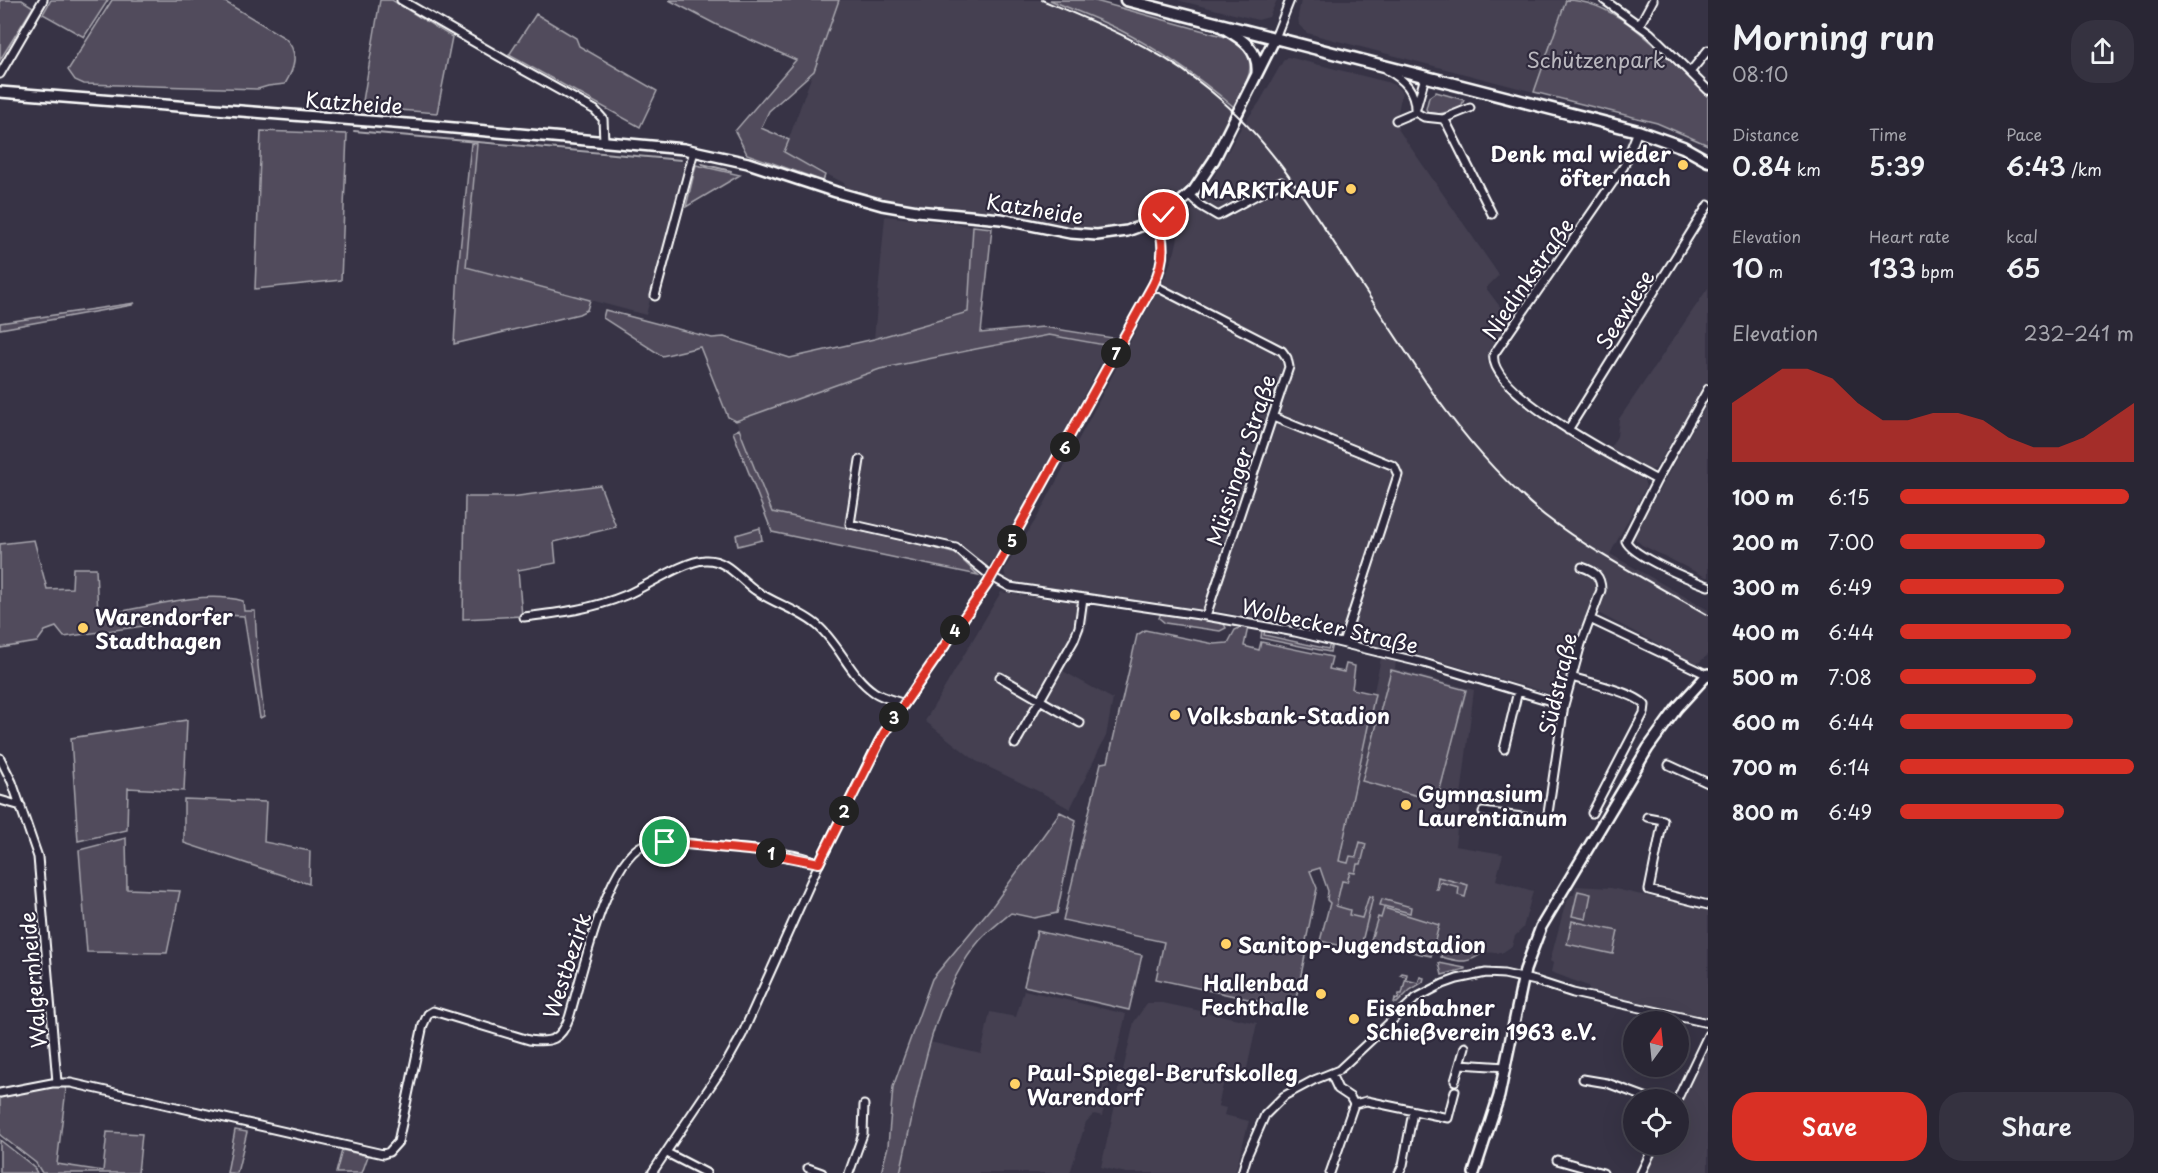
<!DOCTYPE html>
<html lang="en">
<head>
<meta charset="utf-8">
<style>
  :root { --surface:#292634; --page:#353240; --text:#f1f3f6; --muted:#a5a5ac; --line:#45434f; --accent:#d93025 }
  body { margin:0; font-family:"Playpen Sans",sans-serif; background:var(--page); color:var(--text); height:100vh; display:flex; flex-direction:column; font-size:22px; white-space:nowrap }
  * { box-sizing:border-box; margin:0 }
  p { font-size:20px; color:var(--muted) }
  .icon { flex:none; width:33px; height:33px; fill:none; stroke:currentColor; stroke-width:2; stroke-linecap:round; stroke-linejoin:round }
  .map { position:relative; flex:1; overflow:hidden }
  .panel { display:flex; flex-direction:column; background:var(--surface); width:450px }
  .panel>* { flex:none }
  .needle { width:39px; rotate:15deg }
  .controls { position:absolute; left:1623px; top:1011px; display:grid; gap:12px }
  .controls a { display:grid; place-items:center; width:66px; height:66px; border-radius:50%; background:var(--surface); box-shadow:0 6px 24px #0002,0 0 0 2px var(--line); font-size:30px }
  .pin { position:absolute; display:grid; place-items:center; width:51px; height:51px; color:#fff; margin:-26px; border:3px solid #fff; border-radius:50%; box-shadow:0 2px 6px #0007 }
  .km { position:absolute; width:30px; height:30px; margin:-15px; border-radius:50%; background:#222; color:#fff; font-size:16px; line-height:30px; text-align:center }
  .round { display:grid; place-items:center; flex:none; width:63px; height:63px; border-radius:24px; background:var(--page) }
  .head { display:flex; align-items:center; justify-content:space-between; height:102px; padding:0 24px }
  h1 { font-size:33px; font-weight:600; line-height:45px }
  .figures { display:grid; grid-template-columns:repeat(3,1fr); gap:9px; height:102px; padding:6px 24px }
  .figures div { display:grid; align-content:center }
  .figures b { font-size:26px; font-weight:600 }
  .figures small { font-size:16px; font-weight:400 }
  .figures p { font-size:16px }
  .chart { height:168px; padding:12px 24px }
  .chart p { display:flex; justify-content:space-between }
  .chart svg { width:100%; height:108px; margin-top:6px; fill:var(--accent); opacity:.7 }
  .button { display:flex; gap:12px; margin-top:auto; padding:12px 24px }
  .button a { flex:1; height:69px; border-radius:24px; background:var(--accent); color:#fff; font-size:24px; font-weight:600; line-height:69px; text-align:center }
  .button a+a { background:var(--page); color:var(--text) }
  ul { padding:0 24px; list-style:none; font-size:20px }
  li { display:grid; grid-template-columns:96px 72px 1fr; align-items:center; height:45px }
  li i { height:15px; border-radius:8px; background:var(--accent) }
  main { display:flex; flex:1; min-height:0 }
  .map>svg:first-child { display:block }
  .built { fill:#444051 }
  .green { fill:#514c5c; stroke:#a8a6ae; stroke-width:1.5 }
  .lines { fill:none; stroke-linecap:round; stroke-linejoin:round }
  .stream { stroke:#adabb2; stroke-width:2 }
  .street-casing { stroke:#fff; stroke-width:11 }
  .secondary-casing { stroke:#fff; stroke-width:14 }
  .primary-casing { stroke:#fff; stroke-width:15 }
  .street { stroke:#2f2a3d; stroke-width:7 }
  .secondary { stroke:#2f2a3d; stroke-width:9 }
  .primary { stroke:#2f2a3d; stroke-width:10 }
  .rail { stroke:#fff; stroke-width:2 }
  .route-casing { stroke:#fff; stroke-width:12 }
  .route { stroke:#d93025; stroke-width:8 }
  .poi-dot { fill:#ffd166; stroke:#2f2a3d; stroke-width:2 }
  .labels { text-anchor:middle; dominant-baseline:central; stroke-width:4.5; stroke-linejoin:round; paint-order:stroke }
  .park-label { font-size:21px; fill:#b9b7be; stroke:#2f2a3d }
  .street-label { font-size:21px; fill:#fff; stroke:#2f2a3d }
  .poi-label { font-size:21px; font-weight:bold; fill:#fff; stroke:#2f2a3d; text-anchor:start }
</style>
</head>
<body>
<main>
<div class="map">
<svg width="1708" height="1173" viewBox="0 0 1708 1173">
  <rect width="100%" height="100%" fill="#373345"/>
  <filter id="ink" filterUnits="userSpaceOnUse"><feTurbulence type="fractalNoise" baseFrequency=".0167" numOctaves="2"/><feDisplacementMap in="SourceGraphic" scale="12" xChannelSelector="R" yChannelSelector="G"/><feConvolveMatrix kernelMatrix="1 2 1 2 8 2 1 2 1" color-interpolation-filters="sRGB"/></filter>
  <g filter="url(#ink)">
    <!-- built -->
    <path class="built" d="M839,0h211l68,29 48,27 43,31 25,20 -32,61 -18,21 -26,21 -28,12 -30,6h-18l-91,-16 -88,-9 -44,-10 -12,-4 -3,-6 -60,-31z
      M1177,0h100l-8,17 -11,3z
      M1301,0h265l-32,92 -227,-59 -8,-8 -1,-9z
      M1288,57l99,25 9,4 6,6 -4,20v17l101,146 -13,13 24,32 -22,31 -1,11 23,29 34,28 22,16 78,45 2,7 -36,67 98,56v45l-11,9 -109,-56 -26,89 -147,-43 -82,-21 -116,-22 -72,-5 -130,-23 -9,-5 -2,-8 34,-54 128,-242 9,-23 6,-28 21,-25 40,-72 17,-23 24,-42z
      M477,144l207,18 -13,59 -25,94 -180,-48z
      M885,216l88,10 -5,86 -94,27z
      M1708,288v93l-53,88 -7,1 -38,-21 7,-13 2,-17z
      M1049,335l61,11 -88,167 -27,45 -17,17 -22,-21 -43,-12 -141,-30 -36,-91 144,-52z
      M1708,402v176l-66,-33 -6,-5 -1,-6z
      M1001,592l89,13 -3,21 -24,45 50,28 -7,37 -36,73 -26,-15 -68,-33 -51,-40z
      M1381,658l15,3 -1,8 79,21 -19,156 48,8 -7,26 37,11 -10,37 -8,8 -3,10 -10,7 -60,-2 -116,-31 4,-17 -3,-3 1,-9 -7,-17 16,-8z
      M1576,886l35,2 97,22v108l-118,-26 -2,-6 -37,-14 2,-9 -3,-2 15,-56 6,-10h3z
      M1024,990l102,24 -24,102 -8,-2 -8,8 -16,51h-170l30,-131 51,12 9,-42 26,5z
      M1147,1003h16l94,20 -13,59 -19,-5 -7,29 8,2 -2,7 25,6 -14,52h-109l-25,-6 33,-145z
      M1708,1047v126h-61l13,-28 18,-1 1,-36z"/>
    <!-- green -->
    <path class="green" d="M0,0h22l11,7 -33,53z
      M51,0h57l-24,37 -41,-23z
      M112,0h110l63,38c15,15 9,31 0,46l-17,2 -10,3 -174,-5 -9,-4 -7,-10z
      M380,0h12l60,37 -15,76 -75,-6z
      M669,0h170l-25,71 -45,40 -8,17 28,12 -5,12 41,23 -2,6 -76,-27 -12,-23 61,-71 -79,-35z
      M1050,0h42l141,39c30,24 14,40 1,68 -36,-30 -74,-57 -116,-78 -22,-11 -45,-19 -68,-29z
      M1566,0c53,0 102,59 139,92l3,4v49l-51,-22 -123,-31z
      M536,14l40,24 3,8 78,45 -17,36 -131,-72z
      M1436,92l28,8 -4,9 -21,5 -11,-2 -2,-3 3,-12z
      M261,131l86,3 -6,146 -86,9z
      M471,143l6,1 -11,123 124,33 -3,10 -8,4 -125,30 4,-73z
      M696,165l44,10 -54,32z
      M973,226l19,2 -11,105 62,-6 70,11 -3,8 -61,-11 -73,14 -96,20 -144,52 -8,-4 -28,-70 -38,9 -59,-38 2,-8 107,28 12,-1 66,21 84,-19 94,-27z
      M135,303l-3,2 -132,24v-6z
      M739,429l33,83 141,30 43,12 22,21 -206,-43 -39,-100z
      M600,485l16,42 -62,15 2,21 -38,7 4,46 -59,3 2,-122h46z
      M760,528l2,12 -24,6 -2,-11z
      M34,540l13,49 25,-1 1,-20h23l2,48c43,-7 104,-27 145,-15l1,10h11l3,55 6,50 -4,2 -16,-102 -21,-1 -159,22 -8,-10 -11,4 -8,11 -37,6v-104z
      M1161,613l62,9 3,6 -6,3 -55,-8 -6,-5z
      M1243,626l5,1 -4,19 15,4 2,-8 71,15 -3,12 15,3 2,-8 9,2 -3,23 23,5 -36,167 9,2 2,-7 6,1 4,-15 6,2 -5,20h-4l-2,9 -5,-1 -3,10 -5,-1 -6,25 14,4 -1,5 13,3 7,-22 4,1 -13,53 -40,-9 10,-38 -3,-3 1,-9 -8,-23 -10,3 7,17 -14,67 2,1 -10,47 -12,6 -12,-5 -115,-25 8,-37 -101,-22 38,-157 7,-1 29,-127 8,-5 69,14 14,-1 7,-13z
      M1262,629l3,1 -1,5 64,14 2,-5h2l-2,8 -69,-14z
      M1391,670l75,20 -29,111 -75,-20z
      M187,720l-3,71 -56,-3 -1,42 -49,11 -7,-103z
      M184,799l82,3 -2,40 46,9 -1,33 -125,-41z
      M1060,812l16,8 -19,93 -23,5 -23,-5c-10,8 -22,17 -31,27 -50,58 -63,160 -80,233h-19l7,-27 5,-59 39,-108 62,-75z
      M126,838l1,51 53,2 -13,62 -80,-1 -8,-102z
      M1438,877l30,8 -3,12 -7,-2 1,-8 -19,-5 -2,7h-2z
      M1578,891l13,3 -5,25 -14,-3z
      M1382,899l29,8 -1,6 -30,-8z
      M1384,908l55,17 -8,31 -61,-13 8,-26 3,1z
      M1572,921l46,10 -5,23 -46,-10z
      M1037,931l105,24 -13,55 -105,-24z
      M1446,938l29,8 -1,5 8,2c-15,12 -23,8 -41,4z
      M1439,963l26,5v1l-23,6z
      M1402,973l5,1 -1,6 12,3 2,-6 4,1 -1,4 -13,8 -13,13h-3l1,-5 3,1 1,-5h3l4,-17 -6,-2z
      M62,1085l4,4 -9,75 46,7 4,-39 35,2 -4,39h-96l-6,-10 -36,-28v-40z
      M235,1130l12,2 -10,41h-10z
      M0,1140l33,26 4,7h-37z
      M342,1150l26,6 -6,17h-26z"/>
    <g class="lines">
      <!-- stream -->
      <path class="stream" d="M354,131l327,29
        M702,164l29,7"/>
      <!-- street casing -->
      <g class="street-casing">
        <path id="street" d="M401,0l104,60 90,50 8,9 1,22
          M1604,0l46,33 58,57
          M1640,24l13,-24
          M1275,38l15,-38
          M1387,70c18,10 29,21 28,42
          M1691,71l17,-21
          M0,74l43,-74
          M1415,112l9,5 19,2 27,-11
          M1443,119l4,5 45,90
          M1396,120l19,-8 10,-35
          M1638,131l-14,35 -130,188c-8,38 132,109 163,126
          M1189,195l12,11 17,10 63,-34
          M1153,285l129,66 5,7 2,9 -83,249
          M655,296l39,-145
          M1708,389l-51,91 -31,61c6,15 65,39 82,45
          M1273,417l121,49 4,9 -55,168
          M1568,430l140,-225
          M860,460l-10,64 106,24 36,29 18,10 196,29 89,16 129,31 140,42
          M524,617c35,-4 69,-8 102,-22 21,-9 58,-34 79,-35 22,-1 34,19 50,30 19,14 45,20 63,36 22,19 32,50 56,66 9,6 20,8 30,12
          M1590,619l118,56
          M1000,677l80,46
          M1571,677c17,5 65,16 74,28l-1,8 -52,100
          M1015,744l59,-104 5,-13 4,-29
          M1504,749l14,-58
          M0,758l12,24 26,75 19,225
          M1669,765l39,18
          M0,800l21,6
          M1483,812l64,8 17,-115 17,-61 20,-54c0,-14 -7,-19 -19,-23
          M1647,817l16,3 -14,70 59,15
          M1460,1064l5,-17
          M1331,1074l7,15 12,8 4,7
          M1583,1079l24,4 46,17
          M1455,1081l5,-17 46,3
          M0,1093l52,-10h19l312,71 6,-2 9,-10 25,-117 5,-11 5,-3 96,29c22,3 32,0 40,-22 12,-39 37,-156 74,-173 18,-8 57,0 77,2 31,3 71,4 99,16
          M1677,1100l31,-65
          M1354,1104l13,-3 81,17 7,-27
          M667,1153l39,20
          M1557,1160l46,13
          M808,1168l14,5
          M652,1173l76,-113 14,-25 80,-178 57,-116 109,-158 165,-298c11,-21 13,-43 3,-66
          M849,1173l14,-39 1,-29
          M1242,1173l5,-17 18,-41 19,-19 30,-16 25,-10 77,-72 27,-14 14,-5 29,-6 18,1 32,7 37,12 135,30
          M1330,1173l24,-69
          M1399,1173l4,-8 10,-53
          M1641,1173l14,-29"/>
      </g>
      <!-- secondary casing -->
      <g class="secondary-casing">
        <path id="secondary" d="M1220,26c20,12 39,21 37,47
          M0,92l432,34 252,23 64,14 88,29 46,13 35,6 84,8 69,14 27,2 30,-4 22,-8 24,-14 21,-19 20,-30 61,-122
          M1474,1173l25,-77 26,-126 16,-43 107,-179 29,-40 31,-34"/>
      </g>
      <!-- primary casing -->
      <g class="primary-casing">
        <path id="primary" d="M1126,0l512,131 45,16 25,14"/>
      </g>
      <!-- street -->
      <use href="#street" class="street"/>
      <!-- secondary -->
      <use href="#secondary" class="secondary"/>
      <!-- primary -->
      <use href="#primary" class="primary"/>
      <!-- rail -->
      <path class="rail" d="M1042,0c55,23 110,45 157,82 60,45 99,105 139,167 32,48 63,96 95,144 32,45 68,87 111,122 50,39 109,68 164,100"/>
    </g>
  </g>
  <g class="lines" filter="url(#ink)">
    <!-- route casing -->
    <g class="route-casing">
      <path id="route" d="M665,842l94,9 60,12 65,-130 104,-150 165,-298c11,-21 13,-43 3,-66l8,-4"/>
    </g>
    <!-- route -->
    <use href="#route" class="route"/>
  </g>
  <!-- markers -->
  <g class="poi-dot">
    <circle cx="1683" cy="165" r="6"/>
    <circle cx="1351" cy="189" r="6"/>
    <circle cx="83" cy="628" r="6"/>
    <circle cx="1175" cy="715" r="6"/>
    <circle cx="1406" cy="805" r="6"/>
    <circle cx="1226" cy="944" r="6"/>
    <circle cx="1321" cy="994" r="6"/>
    <circle cx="1354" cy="1019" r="6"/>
    <circle cx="1015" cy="1084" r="6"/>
  </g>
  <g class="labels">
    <!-- park labels -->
    <g class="park-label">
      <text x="1596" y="59">Schützenpark</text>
    </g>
    <!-- street labels -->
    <g class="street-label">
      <text transform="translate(354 102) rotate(4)">Katzheide</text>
      <text transform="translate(1035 208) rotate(9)">Katzheide</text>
      <text transform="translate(1527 278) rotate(-55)">Niedinkstraße</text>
      <text transform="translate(1624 309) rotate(-58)">Seewiese</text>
      <text transform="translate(1240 460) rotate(-72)">Müssinger Straße</text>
      <text transform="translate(1330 625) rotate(13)">Wolbecker Straße</text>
      <text transform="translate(1557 684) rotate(-77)">Südstraße</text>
      <text transform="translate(566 965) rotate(-72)">Westbezirk</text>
      <text transform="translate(32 980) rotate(-95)">Walgernheide</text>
    </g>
    <!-- poi labels -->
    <g class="poi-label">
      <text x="1671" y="153" text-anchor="end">Denk mal wieder<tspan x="1671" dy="24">öfter nach</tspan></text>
      <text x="1339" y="189" text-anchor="end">MARKTKAUF</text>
      <text x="95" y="616">Warendorfer<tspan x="95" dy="24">Stadthagen</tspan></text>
      <text x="1187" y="715">Volksbank-Stadion</text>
      <text x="1418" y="793">Gymnasium<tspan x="1418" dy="24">Laurentianum</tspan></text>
      <text x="1238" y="944">Sanitop-Jugendstadion</text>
      <text x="1309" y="982" text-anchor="end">Hallenbad<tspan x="1309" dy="24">Fechthalle</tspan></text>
      <text x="1366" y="1007">Eisenbahner<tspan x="1366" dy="24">Schießverein 1963 e.V.</tspan></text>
      <text x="1027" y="1072">Paul-Spiegel-Berufskolleg<tspan x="1027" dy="24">Warendorf</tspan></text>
    </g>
  </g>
</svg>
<div class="controls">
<a><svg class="needle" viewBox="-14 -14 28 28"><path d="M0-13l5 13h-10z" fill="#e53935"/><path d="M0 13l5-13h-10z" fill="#a5a5ac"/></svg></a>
<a><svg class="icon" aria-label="locate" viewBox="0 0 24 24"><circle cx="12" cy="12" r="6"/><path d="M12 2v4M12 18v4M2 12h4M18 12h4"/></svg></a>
</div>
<div class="pin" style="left:665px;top:842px;background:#1e9e55"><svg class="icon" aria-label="arrive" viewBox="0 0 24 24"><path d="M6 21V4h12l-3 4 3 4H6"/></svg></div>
<div class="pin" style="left:1164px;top:215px;background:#d93025"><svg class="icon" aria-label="check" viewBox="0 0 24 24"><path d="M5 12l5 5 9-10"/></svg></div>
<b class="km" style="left:771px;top:853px">1</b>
<b class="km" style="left:844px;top:811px">2</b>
<b class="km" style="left:894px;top:717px">3</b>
<b class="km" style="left:955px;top:630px">4</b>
<b class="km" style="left:1012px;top:540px">5</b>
<b class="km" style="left:1065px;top:447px">6</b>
<b class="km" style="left:1116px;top:353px">7</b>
</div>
<section class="panel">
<div class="head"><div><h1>Morning run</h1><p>08:10</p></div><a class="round"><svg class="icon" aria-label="share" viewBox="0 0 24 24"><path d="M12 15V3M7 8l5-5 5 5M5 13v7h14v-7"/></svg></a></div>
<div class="figures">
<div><p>Distance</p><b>0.84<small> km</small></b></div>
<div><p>Time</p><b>5:39</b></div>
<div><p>Pace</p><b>6:43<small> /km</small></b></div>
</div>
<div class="figures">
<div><p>Elevation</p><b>10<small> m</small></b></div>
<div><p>Heart rate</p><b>133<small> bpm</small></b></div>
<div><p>kcal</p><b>65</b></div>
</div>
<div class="chart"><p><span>Elevation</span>232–241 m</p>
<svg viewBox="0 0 160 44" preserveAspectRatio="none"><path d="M0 44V20L10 13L20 6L30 6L40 10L50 20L60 27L70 27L80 24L90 24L100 27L110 34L120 38L130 38L140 34L150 27L160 20V44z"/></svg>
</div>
<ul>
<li><b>100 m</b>6:15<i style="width:98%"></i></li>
<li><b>200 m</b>7:00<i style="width:62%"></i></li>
<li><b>300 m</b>6:49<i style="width:70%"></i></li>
<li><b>400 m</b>6:44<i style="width:73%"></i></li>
<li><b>500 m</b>7:08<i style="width:58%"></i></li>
<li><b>600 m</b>6:44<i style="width:74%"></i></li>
<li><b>700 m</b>6:14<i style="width:100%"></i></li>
<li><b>800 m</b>6:49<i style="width:70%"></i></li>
</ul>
<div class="button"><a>Save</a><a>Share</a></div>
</section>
</main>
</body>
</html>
